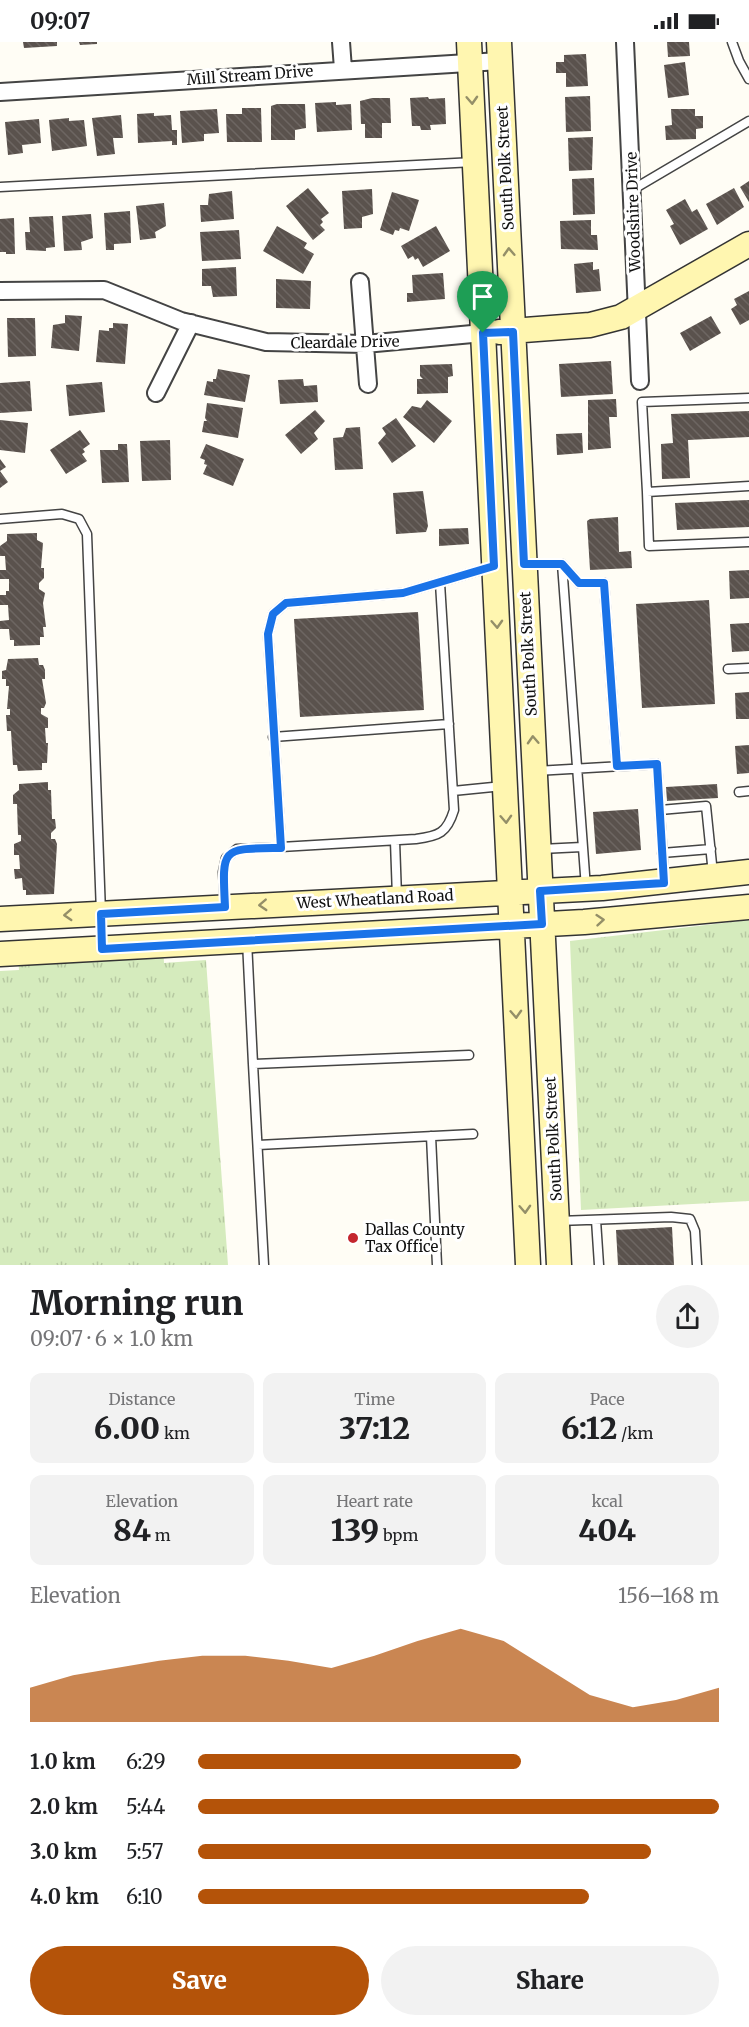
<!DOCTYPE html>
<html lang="en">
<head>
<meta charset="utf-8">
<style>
  :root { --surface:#fff; --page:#f2f2f2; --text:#202124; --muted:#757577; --accent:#b45309 }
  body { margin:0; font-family:Merriweather,serif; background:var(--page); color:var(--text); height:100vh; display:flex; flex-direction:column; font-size:22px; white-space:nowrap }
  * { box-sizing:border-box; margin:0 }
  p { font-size:20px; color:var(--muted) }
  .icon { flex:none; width:33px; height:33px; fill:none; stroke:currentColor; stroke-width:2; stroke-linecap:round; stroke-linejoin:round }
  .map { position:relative; height:1223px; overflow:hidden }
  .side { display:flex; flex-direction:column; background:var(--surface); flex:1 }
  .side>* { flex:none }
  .pin { position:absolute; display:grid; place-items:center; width:51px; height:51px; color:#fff; margin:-62px -26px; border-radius:50% 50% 50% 0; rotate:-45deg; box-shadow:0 0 6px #0007 }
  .pin .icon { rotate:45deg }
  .round { display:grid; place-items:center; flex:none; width:63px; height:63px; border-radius:32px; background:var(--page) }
  .head { display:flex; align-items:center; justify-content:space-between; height:102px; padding:0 30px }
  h1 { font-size:33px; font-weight:800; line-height:45px }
  .metrics { display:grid; grid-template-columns:repeat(3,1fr); gap:9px; height:102px; padding:6px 30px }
  .metrics div { display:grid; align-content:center; border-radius:12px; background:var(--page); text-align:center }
  .metrics b { font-size:30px; font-weight:800 }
  .metrics small { font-size:16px; font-weight:400 }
  .metrics p { font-size:16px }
  .chart { height:168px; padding:12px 30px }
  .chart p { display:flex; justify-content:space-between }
  .chart svg { width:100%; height:108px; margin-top:6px; fill:var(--accent); opacity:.7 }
  .action { display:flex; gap:12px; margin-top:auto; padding:12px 30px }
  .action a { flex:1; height:69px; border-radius:36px; background:var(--accent); color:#fff; font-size:24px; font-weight:800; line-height:69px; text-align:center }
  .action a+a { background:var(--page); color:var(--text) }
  ul { padding:0 30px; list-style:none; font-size:20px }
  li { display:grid; grid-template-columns:96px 72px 1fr; align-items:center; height:45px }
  li i { height:15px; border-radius:8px; background:var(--accent) }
  .status { display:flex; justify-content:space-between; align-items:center; height:42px; padding:0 30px; background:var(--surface); direction:ltr }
  .status svg { height:16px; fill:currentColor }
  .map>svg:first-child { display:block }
  .grass { fill:url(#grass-tufts) }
  .building { fill:url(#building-back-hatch) }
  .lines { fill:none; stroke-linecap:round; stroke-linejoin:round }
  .lane-casing { stroke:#444; stroke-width:11 }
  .street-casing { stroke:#444; stroke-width:20 }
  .secondary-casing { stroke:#333; stroke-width:27 }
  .lane { stroke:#fff; stroke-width:8 }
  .street { stroke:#fff; stroke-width:16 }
  .secondary { stroke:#fff6b0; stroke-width:24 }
  .oneway { stroke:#948f68 }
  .route-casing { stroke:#fff; stroke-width:12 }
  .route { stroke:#1a73e8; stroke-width:8 }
  .poi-dot { fill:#c4262e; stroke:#fff; stroke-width:2 }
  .labels { text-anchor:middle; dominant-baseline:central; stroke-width:6; stroke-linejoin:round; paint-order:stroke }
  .street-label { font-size:15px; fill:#111; stroke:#fff }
  .poi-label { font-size:15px; fill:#111; stroke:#fff; text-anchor:start }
</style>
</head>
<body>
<div class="status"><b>09:07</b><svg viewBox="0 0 49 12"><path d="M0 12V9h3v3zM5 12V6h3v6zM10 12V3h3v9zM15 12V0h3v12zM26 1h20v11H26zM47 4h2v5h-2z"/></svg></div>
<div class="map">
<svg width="749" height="1223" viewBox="0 0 749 1223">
  <defs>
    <pattern id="grass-tufts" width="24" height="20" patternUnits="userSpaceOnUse" patternTransform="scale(1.5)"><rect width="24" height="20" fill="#d5ebbd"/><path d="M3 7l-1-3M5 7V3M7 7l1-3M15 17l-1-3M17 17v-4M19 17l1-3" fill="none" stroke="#b6c8a1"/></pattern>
    <pattern id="building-back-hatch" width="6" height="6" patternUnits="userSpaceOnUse" patternTransform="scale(1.5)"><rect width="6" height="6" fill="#5a524d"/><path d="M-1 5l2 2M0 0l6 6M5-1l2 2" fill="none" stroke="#6d6662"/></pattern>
  </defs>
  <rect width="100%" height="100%" fill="#fffdf5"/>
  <!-- grass -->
  <path class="grass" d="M749,878v281l-168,9 -11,-269z
    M163,903l1,18 42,-3 22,305h-228v-294l19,-1 -1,-16z"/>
  <!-- building -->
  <path class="building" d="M23,0h34v4l-33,2z
    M79,0h18v2l-17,1z
    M667,0h22l1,14 -22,1z
    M586,12l2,32 -22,1v-14h-10v-11h8v-7z
    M685,20l4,33 -21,3 -4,-33z
    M590,54l1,35 -25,1 -1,-35z
    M428,55l1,2 16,-1 1,26 -16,1 1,5h-10l-1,-4h-8l-2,-28z
    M372,56h18l1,25h-9v15h-17v-14h-4l-1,-23z
    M336,60v3l15,-1 1,26 -35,2 -2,-29z
    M277,62h28l1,24 -11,2v10h-24v-34z
    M242,66h19l1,34h-35l-1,-28h16z
    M217,67l2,24 -15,1v7l-22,2 -2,-32z
    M671,67h24v7h8v12l-7,1v10l-30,1 -1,-14 7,-1z
    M154,71v3l17,-1 1,15h5v15h-5v-4l-34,2 -1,-29z
    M121,73l2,23h-10l2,16 -18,2 -5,-38z
    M69,76v3l15,-1 3,26 -35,5 -3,-31z
    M39,77l2,24 -19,2 1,8 -15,2 -3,-33z
    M593,95l-1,33 -23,1 -1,-33z
    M594,136l1,36 -22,1 -1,-36z
    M749,139v21l-9,-15z
    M308,146l21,25 -8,6 2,3 -3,3 5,5 -12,10 -27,-34z
    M734,146l10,19 -27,18 -11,-21z
    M372,147l1,25 -11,3v11l-18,1 -2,-38z
    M232,149l2,28 -33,3 -1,-17h8l1,-11z
    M392,150l27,8 -10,31 -9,-3 -1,3 -4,-1 -2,5 -13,-5z
    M685,157l7,13 5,-3 11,20 -28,16 -10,-19 4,-2 -8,-14z
    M164,161l2,23 -11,6 1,6 -16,2 -4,-34z
    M130,169l1,32 -17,1v6h-8l-2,-37z
    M91,172l2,24 -12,4 1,8 -18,1 -2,-35z
    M53,174l2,31 -9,1v3l-20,-1 -1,-18h5l-1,-15z
    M14,176l1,36h-9v-2h-6v-33z
    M591,178v15h6l1,15 -37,-1 -1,-28z
    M277,184l30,17 -3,5 10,6 -11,20 -40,-23z
    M436,184l14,25 -27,16 -5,-9 -3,2 -2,-4 -5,3 -7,-13z
    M239,188l2,29 -39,2 -2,-29z
    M593,220v8l6,-1 2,22 -25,2 -2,-29z
    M236,225l1,29 -24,1 -2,-11h-9v-17z
    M443,231l2,26 -38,3v-9h6l-1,-18z
    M276,237l35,2 -1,28 -34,-1z
    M749,249v29l-9,5 -9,-16 6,-4 -3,-6z
    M65,273l17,1 -3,35 -28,-3 2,-23 12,-2z
    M711,274l10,17 -31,18 -10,-18z
    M7,276h28l1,38 -28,1z
    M113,281l15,1 -3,40 -29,-2 3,-32 10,1v-3h4z
    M611,319l2,33 -52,3 -2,-33z
    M452,322l1,12 -5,1v16l-31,1v-15h6l-3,-3v-11z
    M218,327l32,6 -5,27 -41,-7 3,-14 6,1v-3h3z
    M303,337l1,7 13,-1 1,17 -38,2 -2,-24z
    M30,339l2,30 -32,2v-30z
    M102,340l3,30 -36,4 -3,-31z
    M616,357l1,18h-8l2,31 -23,2v-50z
    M427,358l25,21 -18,22 -31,-26 9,-11 9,2z
    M207,361l36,5 -5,30 -36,-6 2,-11h3l-2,-3z
    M315,368l10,11 -11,12 4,6 -17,15 -16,-19z
    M749,369v26l-61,3 2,38 -28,1 -1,-35 12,-1 -2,-29z
    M396,376l20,28 -24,17 -14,-20 8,-9 -4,-6z
    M0,378l28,3 -3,30 -25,-3z
    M360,385l3,42 -28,1 -2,-32 10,-1 3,-9z
    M80,388l10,14 -7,5 2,3 -3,2 5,7 -21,13 -16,-24z
    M582,391l1,20 -26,2 -1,-21z
    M170,398l1,40 -29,1 -2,-40z
    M118,402h9l2,38 -27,1 -2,-33h18z
    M206,402l38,15 -11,27 -30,-12 4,-9 -3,-1 1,-4 -5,-2z
    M0,417l6,8 -6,4z
    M0,429l8,11 -8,6z
    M423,449l5,35 -2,6 -30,2 -3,-41z
    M749,458v27l-72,3 -2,-27z
    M618,475l1,35 12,-1 1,17 -42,2 -3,-49 3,-2z
    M468,486l1,16 -30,2v-17z
    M37,491v7l6,3 -2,25h3v10l-5,5v6l6,4 -2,10 3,24h-3l1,10h-4v8l-26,1v-6h-4l-1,-11h-9v-8l9,-1 -1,-15h-8v-10h6v-4h3v-12h-9v-9h6l-1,-14h-5v-10l7,-5v-7z
    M749,528v28l-19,1 -1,-28z
    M709,558l6,104 -73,4 -6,-104z
    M418,570l6,98 -124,7 -6,-98z
    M749,581v28l-17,1 -2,-28z
    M38,616l1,7h4l2,5v9h-3l4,24 -2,5h-3v6l7,4v10h-3l1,15h2l-1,20h-5v7l-24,1 -1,-6h-4l-2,-34h-4l-1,-16h4v-6h-3l2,-23h-3v-7h-4v-8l4,-1 2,-11z
    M749,650v27h-13l-1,-26z
    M749,703v28l-12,1 -2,-28z
    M48,740v8h3l1,29h3l1,9 -5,5v6h4l2,5 -3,50 -28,1v-5h-3l-1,-12 -7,1 -1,-10h6l-1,-14h-5v-11l7,-3v-6h-3l-1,-31h-4v-9l6,-5v-6z
    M717,742l1,14 -51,3 -1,-14z
    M638,767l3,41 -45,4 -3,-42z
    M672,1185l2,38h-56l-2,-35z"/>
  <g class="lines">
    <!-- lane casing -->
    <g class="lane-casing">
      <path id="lane" d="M732,0l7,19 10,18
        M0,145l474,-25
        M632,148l117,-69
        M749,444l-102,6 2,54 100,-4
        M647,450l-5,-90 107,-4
        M0,477l62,-5 17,5 8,15 14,379
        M528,522h34l24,324
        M562,522l17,19h25l13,183
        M440,541l14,227c-7,23 -15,26 -38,29l-135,8 -13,-213 5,-20 13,-11 117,-10 88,-26
        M728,627l21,-1
        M273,695l176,-13
        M536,729l121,-7 7,115
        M453,749l50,-5
        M739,750l10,-1
        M660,768l46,-4 7,68
        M395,799l2,56
        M541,807l41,-2
        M662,811l49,-4
        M225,864l-2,-34 3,-14 11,-9 44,-2
        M247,899l6,123 216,-9
        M253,1022l11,201
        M431,1094l6,129
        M258,1103l215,-11
        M596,1178l3,45
        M558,1179l113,-4 19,2 5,12 2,34"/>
    </g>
    <!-- street casing -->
    <g class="street-casing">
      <path id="street" d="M341,0l2,27
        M625,0l15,339
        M0,50l500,-31
        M360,240l8,102
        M0,249l104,-1 77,31 85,21 99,2 118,-11
        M156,351l35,-70"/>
    </g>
    <!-- secondary casing -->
    <g class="secondary-casing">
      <path id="secondary" d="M469,0l59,1223
        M499,0l60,1223
        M499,290l91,-7 31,-8 128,-73
        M0,877l602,-31 147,-16
        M0,912l584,-32 165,-15"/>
    </g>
    <!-- lane -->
    <use href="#lane" class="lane"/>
    <!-- street -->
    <use href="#street" class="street"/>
    <!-- secondary -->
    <use href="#secondary" class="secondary"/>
  </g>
  <!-- one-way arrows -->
  <defs><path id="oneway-chevron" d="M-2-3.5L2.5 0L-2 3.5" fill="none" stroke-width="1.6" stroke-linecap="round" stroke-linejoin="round" transform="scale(1.5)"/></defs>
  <g class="oneway">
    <use href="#oneway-chevron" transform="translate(472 58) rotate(87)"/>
    <use href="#oneway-chevron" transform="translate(509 210) rotate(-93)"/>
    <use href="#oneway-chevron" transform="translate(497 582) rotate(87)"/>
    <use href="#oneway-chevron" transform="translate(533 698) rotate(-93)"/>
    <use href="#oneway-chevron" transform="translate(506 777) rotate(87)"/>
    <use href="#oneway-chevron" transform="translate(263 863) rotate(177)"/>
    <use href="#oneway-chevron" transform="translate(68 873) rotate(177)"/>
    <use href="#oneway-chevron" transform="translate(600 878) rotate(-5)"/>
    <use href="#oneway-chevron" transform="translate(516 972) rotate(87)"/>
    <use href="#oneway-chevron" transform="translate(525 1167) rotate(87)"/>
  </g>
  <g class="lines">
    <!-- route casing -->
    <g class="route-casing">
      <path id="route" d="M513,290l11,232h38l17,19h25l13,183 40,-2 7,119 -124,8 2,33 -440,25 -1,-35 124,-7c-3,-61 -4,-58 56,-59l-13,-214 5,-20 13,-11 117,-10 91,-27 -11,-233z"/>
    </g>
    <!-- route -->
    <use href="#route" class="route"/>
  </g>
  <!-- markers -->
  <circle class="poi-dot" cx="353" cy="1196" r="6"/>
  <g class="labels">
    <!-- street labels -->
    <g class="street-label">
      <text transform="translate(250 33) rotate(-4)">Mill Stream Drive</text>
      <text transform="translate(505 126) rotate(-93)">South Polk Street</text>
      <text transform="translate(633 170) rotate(-92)">Woodshire Drive</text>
      <text transform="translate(345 300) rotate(-1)">Cleardale Drive</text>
      <text transform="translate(528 612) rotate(-93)">South Polk Street</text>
      <text transform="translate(375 857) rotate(-3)">West Wheatland Road</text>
      <text transform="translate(553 1097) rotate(-93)">South Polk Street</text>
    </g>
    <!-- poi labels -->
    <g class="poi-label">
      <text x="365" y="1187">Dallas County<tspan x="365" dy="17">Tax Office</tspan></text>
    </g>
  </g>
</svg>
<div class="pin" style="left:483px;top:291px;background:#1e9e55"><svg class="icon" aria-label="arrive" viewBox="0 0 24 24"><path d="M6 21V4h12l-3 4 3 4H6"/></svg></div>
</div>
<section class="side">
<div class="head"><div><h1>Morning run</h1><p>09:07 · 6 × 1.0 km</p></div><a class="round"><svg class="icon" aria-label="share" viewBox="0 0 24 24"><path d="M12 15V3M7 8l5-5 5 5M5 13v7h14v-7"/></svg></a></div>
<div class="metrics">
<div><p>Distance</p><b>6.00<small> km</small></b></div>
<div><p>Time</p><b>37:12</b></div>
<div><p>Pace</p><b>6:12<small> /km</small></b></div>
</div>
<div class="metrics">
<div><p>Elevation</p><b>84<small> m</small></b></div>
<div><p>Heart rate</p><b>139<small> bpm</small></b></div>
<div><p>kcal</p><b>404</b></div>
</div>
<div class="chart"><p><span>Elevation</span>156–168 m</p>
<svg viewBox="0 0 160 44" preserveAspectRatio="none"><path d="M0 44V30L10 25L20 22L30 19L40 17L50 17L60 19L70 22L80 17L90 11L100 6L110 11L120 22L130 33L140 38L150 35L160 30V44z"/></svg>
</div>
<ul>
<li><b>1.0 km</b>6:29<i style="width:62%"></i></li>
<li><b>2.0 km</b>5:44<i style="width:100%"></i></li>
<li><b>3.0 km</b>5:57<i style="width:87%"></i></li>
<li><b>4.0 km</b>6:10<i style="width:75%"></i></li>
</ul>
<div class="action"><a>Save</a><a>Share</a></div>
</section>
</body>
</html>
